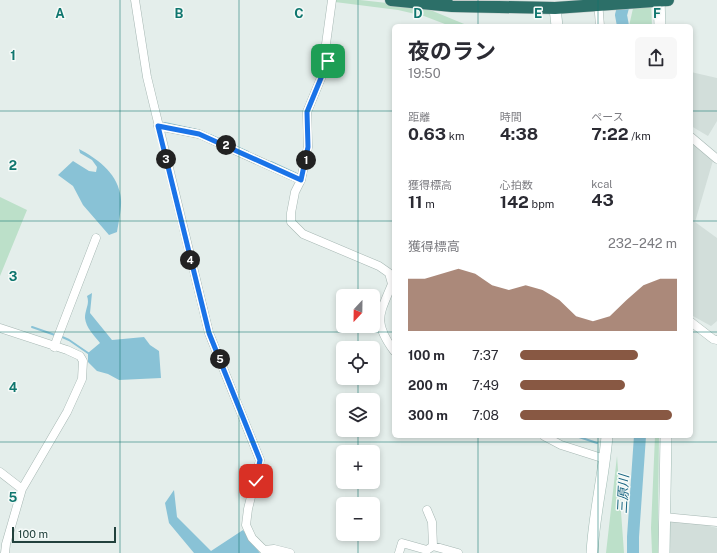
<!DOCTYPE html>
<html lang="ja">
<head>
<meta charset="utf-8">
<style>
  :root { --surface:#fff; --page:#f7f7f7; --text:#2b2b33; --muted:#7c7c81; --accent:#885843 }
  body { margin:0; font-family:"Public Sans","Noto Sans JP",sans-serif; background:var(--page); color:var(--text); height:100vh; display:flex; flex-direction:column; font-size:15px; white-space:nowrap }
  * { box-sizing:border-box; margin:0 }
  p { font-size:13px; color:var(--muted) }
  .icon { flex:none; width:22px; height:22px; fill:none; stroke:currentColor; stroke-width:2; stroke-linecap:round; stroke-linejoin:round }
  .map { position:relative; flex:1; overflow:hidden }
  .sheet { position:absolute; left:392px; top:24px; width:301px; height:414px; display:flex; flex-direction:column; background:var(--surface); border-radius:6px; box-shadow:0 2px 6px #0003 }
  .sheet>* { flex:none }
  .needle { width:26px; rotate:202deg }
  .controls { position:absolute; left:336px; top:289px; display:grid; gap:8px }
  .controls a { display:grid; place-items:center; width:44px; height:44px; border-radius:6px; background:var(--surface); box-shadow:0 2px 6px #0003; font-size:20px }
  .scale { position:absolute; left:12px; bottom:10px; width:104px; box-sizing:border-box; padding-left:4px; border:2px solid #22413c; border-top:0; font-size:11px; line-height:14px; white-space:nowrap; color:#22413c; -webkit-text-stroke:3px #f5faf8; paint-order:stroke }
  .pin { position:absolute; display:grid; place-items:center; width:34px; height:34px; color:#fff; margin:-17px; border-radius:8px; box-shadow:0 2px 6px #0006 }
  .km { position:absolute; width:20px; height:20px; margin:-10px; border-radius:50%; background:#222; color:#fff; font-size:11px; line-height:20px; text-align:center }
  .round { display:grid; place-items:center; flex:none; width:42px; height:42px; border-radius:6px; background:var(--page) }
  .headline { display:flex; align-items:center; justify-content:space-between; height:68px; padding:0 16px }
  h1 { font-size:22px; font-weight:700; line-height:30px }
  .stats { display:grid; grid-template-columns:repeat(3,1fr); gap:6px; height:68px; padding:4px 16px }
  .stats div { display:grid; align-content:center }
  .stats b { font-size:17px; font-weight:700 }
  .stats small { font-size:11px; font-weight:400 }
  .stats p { font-size:11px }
  .chart { height:112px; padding:8px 16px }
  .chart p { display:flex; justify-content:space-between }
  .chart svg { width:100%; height:72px; margin-top:4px; fill:var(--accent); opacity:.7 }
  ul { padding:0 16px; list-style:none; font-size:13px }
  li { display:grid; grid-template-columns:64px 48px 1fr; align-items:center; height:30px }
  li i { height:10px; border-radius:5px; background:var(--accent) }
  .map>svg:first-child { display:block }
  .built { fill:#d2deda }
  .green { fill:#bce0c9 }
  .water { fill:#89c2d6 }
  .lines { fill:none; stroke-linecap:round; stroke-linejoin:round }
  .stream { stroke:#89c2d6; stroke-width:2 }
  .river { stroke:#89c2d6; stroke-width:12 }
  .street-casing { stroke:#a6b7b3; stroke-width:9 }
  .secondary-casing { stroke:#a1bbb4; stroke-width:12 }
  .highway-casing { stroke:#c1cac8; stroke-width:13 }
  .street { stroke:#fff; stroke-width:8 }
  .secondary { stroke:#fff; stroke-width:11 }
  .highway { stroke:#2c6f68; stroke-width:12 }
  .route-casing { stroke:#fff; stroke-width:8 }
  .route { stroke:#1a73e8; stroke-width:5 }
  .grid { fill:none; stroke:#0f766e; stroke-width:1; stroke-opacity:0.55 }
  .labels { text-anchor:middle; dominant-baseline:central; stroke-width:3; stroke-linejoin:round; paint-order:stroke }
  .water-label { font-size:13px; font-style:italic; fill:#186581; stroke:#f5faf8 }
  .grid-label { font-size:13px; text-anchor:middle; font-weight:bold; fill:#0f766e; stroke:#f5faf8; stroke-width:3; stroke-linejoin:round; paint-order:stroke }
</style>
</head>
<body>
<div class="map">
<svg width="717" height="553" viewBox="0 0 717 553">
  <rect width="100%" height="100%" fill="#e4eeeb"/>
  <!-- built -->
  <path class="built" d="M691,72l26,6v43l-9,15 -17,-10z
    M691,137l23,20 -19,65 22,16v83l-6,5 -20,-11z
    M667,520l29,2 21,6v25h-49z"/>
  <!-- green -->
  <path class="green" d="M335,0h25l63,7 46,19h-19l-26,-10 -26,-6 -63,-8z
    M651,3l1,23h-23l5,-22z
    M0,197l27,13 -27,66z
    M655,436h4l-1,82 2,35h-8l-1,-25z
    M617,456l7,97h-18z"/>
  <!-- water -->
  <path class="water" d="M79,149c17,9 37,23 41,44 3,11 -1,27 -3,39l-8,3 -26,-30 -10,-19 -15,-11 15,-14 16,10 7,1 1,-5 -5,-7 -12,-7z
    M92,293l-2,20 22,27 32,-3 6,8 9,6 2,27 -42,2 -11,-6 -11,-3 -9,-9v-9l12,-10c-6,-8 -14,-15 -15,-25 0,-9 5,-14 2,-22z
    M174,490l3,27 34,34 32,-21 17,23h-66l-25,-30 -4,-20z"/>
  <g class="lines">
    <!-- stream -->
    <path class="stream" d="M165,123l32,7
      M210,135l38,17
      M271,162l28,13
      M32,327l23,8
      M60,336l9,4 19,13
      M576,436l21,7"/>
    <!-- river -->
    <path class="river" d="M623,26l-2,-11 4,-15
      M633,553v-16l7,-101"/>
    <!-- street casing -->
    <g class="street-casing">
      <path id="street" d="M135,0l12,77 62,256 51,127 -12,49 -2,16 6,13 15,15
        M332,0l-6,44 2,17 -21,51 1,35 -7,33 -6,12 -4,21v9l12,12 76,32 10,7 3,11c-12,30 -20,37 2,67
        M598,1l2,25
        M158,126l41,8 102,46
        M691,137l26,22
        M691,322l22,17 4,1
        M0,328l67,22 13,6 3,5 -1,18 -15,33 -45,77 -16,55 -1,9
        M54,347l42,-109
        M544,436l17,9 44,14
        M0,472l22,17
        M427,510l5,12 1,24
        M664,517l53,5
        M264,550l10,-1 16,4
        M399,553l3,-10 25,7 6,-4 25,7"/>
    </g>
    <!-- secondary casing -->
    <g class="secondary-casing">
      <path id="secondary" d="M659,0l1,26
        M555,8l2,18
        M592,553c2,-39 12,-78 15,-117
        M664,553l2,-117"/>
    </g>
    <!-- highway casing -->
    <g class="highway-casing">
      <path id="highway" d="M391,0l61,6 103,2 113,-8"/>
    </g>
    <!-- street -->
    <use href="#street" class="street"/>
    <!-- secondary -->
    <use href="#secondary" class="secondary"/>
    <!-- highway -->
    <use href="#highway" class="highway"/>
  </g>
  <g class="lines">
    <!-- route casing -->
    <g class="route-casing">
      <path id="route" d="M256,481l4,-21 -51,-127 -51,-207 41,8 102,46 7,-33 -1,-35 21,-51"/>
    </g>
    <!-- route -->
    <use href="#route" class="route"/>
  </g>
  <!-- grid -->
  <path class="grid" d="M120,0v553M239,0v553M358,0v296M478,0v26M598,0v26M0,111h394M691,111h26M0,221h394M691,221h26M358,326v22M0,332h394M691,332h26M358,378v22M358,430v22M478,436v117M598,436v117M0,442h717M358,482v22M358,534v19"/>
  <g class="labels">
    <!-- water labels -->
    <g class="water-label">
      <text transform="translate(623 494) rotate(-87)">三原川</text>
    </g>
  </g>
  <g class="grid-label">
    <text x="60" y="18">A</text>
    <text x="179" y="18">B</text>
    <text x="299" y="18">C</text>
    <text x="418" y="18">D</text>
    <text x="538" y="18">E</text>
    <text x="657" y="18">F</text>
    <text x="13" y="60">1</text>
    <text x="13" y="170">2</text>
    <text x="13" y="281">3</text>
    <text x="13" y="392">4</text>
    <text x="13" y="502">5</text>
  </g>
</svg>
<div class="controls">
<a><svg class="needle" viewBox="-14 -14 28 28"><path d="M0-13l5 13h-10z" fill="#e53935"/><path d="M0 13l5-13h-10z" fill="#7c7c81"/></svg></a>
<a><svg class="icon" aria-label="locate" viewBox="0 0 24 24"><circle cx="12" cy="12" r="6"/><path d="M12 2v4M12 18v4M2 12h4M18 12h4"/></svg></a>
<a><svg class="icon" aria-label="layers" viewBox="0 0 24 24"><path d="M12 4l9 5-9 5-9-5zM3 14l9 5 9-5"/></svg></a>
<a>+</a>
<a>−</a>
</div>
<div class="scale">100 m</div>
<div class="pin" style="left:328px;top:61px;background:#1e9e55"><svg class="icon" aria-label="arrive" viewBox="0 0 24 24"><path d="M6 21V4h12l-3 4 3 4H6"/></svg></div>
<div class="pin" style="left:256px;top:481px;background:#d93025"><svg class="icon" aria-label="check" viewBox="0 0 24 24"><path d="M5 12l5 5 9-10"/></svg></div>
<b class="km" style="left:306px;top:160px">1</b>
<b class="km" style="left:226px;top:145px">2</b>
<b class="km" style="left:166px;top:159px">3</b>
<b class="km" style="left:190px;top:260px">4</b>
<b class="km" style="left:220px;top:359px">5</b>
<section class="sheet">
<div class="headline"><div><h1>夜のラン</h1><p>19:50</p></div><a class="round"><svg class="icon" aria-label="share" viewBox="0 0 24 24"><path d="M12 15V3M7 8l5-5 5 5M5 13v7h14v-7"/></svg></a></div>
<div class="stats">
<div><p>距離</p><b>0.63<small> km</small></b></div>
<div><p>時間</p><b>4:38</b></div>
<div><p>ペース</p><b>7:22<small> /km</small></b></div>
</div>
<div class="stats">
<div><p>獲得標高</p><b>11<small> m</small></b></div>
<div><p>心拍数</p><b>142<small> bpm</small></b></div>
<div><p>kcal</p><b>43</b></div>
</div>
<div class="chart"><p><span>獲得標高</span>232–242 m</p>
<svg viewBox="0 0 160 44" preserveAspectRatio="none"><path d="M0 44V12L10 12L20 9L30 6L40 9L50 16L60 19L70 16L80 19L90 25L100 35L110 38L120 35L130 25L140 16L150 12L160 12V44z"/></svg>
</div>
<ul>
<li><b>100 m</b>7:37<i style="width:75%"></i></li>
<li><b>200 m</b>7:49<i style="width:67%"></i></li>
<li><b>300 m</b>7:08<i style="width:97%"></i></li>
</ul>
</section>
</div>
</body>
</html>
